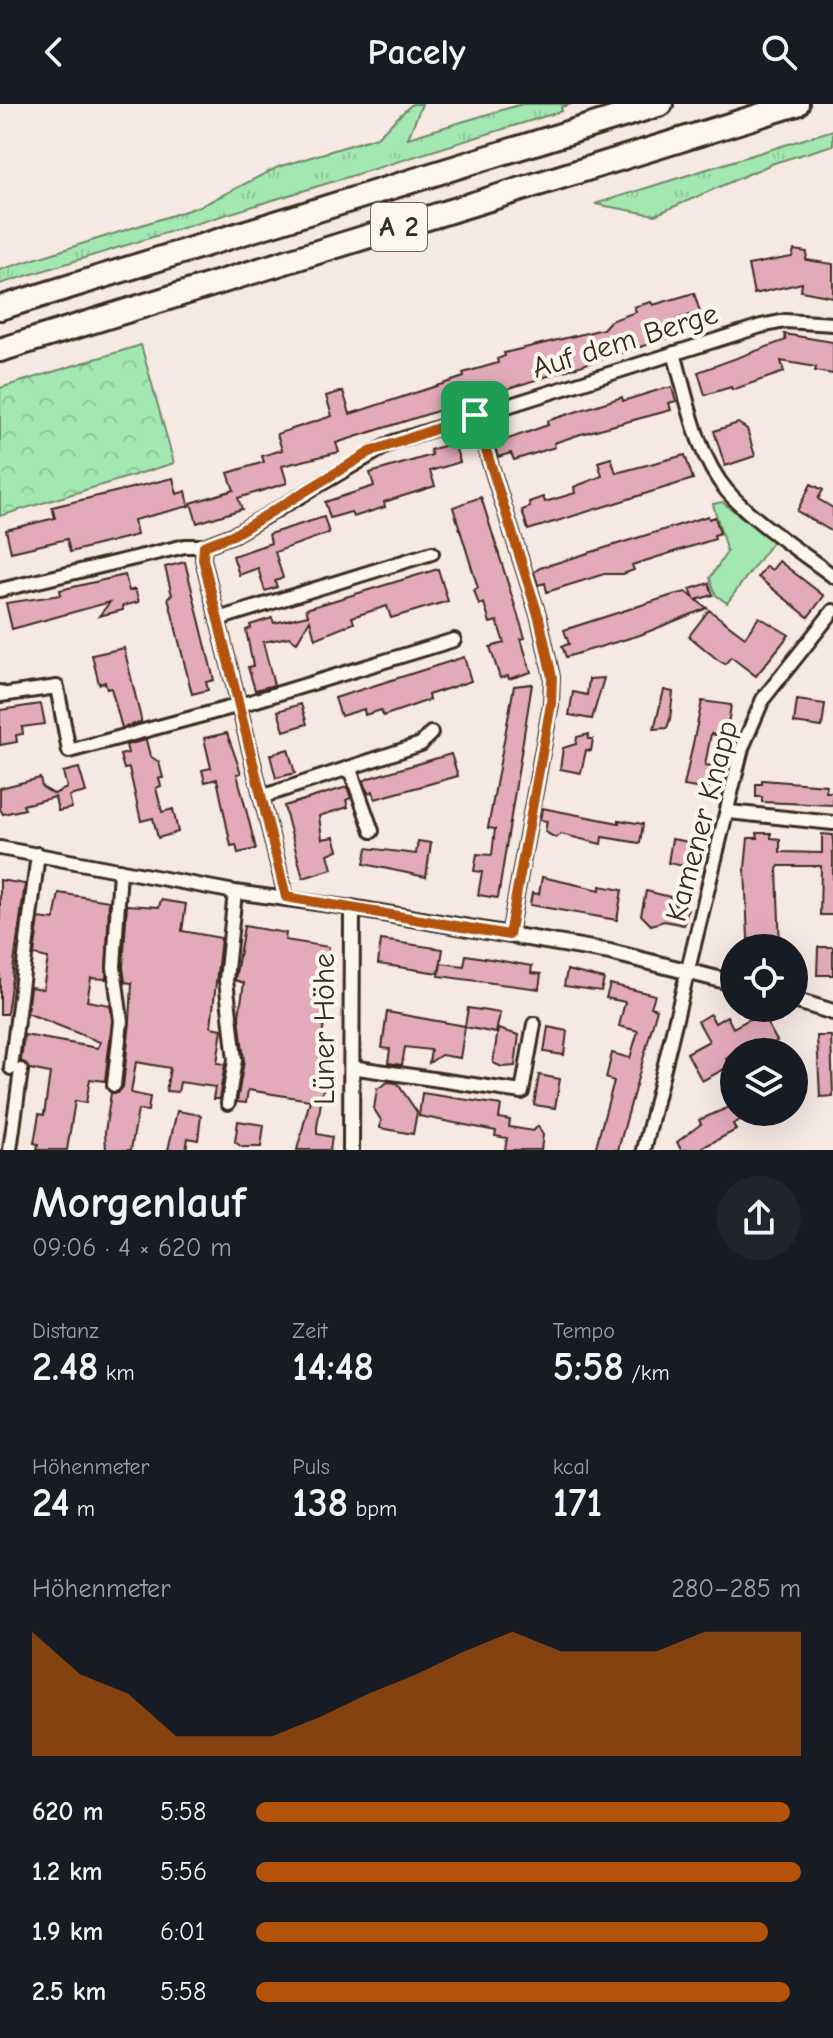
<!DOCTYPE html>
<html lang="de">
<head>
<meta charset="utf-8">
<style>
  :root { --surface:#171b24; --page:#20242c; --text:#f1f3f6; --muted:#9ea1a6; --accent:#b45309 }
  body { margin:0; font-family:"Comic Neue",sans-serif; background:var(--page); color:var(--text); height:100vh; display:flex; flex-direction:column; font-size:30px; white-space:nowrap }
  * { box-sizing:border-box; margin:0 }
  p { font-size:26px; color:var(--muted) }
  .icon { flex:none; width:44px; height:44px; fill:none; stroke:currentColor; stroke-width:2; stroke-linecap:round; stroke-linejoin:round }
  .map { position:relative; height:1046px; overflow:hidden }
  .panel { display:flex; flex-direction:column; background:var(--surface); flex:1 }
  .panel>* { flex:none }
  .buttons { position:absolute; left:720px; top:830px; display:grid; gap:16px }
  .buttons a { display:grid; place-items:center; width:88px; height:88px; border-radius:50%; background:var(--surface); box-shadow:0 8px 32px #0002; font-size:40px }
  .pin { position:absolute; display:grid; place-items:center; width:68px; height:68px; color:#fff; margin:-34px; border-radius:16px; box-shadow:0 4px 12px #0006 }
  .round { display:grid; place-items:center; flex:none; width:84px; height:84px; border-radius:42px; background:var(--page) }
  .headline { display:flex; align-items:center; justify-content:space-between; height:136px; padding:0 32px }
  h1 { font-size:44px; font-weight:800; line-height:60px }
  .stats { display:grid; grid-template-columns:repeat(3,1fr); gap:12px; height:136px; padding:8px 32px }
  .stats div { display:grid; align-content:center }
  .stats b { font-size:40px; font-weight:800 }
  .stats small { font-size:22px; font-weight:400 }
  .stats p { font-size:22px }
  .chart { height:224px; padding:16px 32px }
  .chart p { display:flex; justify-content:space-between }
  .chart svg { width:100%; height:144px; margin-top:8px; fill:var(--accent); opacity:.7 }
  ul { padding:0 32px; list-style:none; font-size:26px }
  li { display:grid; grid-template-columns:128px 96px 1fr; align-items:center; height:60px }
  li i { height:20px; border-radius:10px; background:var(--accent) }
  header { display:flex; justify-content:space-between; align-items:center; height:104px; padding:0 32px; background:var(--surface); font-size:36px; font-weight:800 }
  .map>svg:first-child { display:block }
  .grass { fill:url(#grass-tufts); stroke:#6f8968; stroke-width:2 }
  .forest { fill:url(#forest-crowns); stroke:#6f8968; stroke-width:2 }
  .park { fill:#a3e8b3; stroke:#6f8968; stroke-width:2 }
  .building { fill:#e3aabc; stroke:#3b2a1e; stroke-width:2 }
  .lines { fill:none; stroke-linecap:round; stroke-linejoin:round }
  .minor-casing { stroke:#3b2a1e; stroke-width:18 }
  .tertiary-casing { stroke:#3b2a1e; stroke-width:20 }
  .motorway-casing { stroke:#3b2a1e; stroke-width:28 }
  .minor { stroke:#fbf7ec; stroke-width:12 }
  .tertiary { stroke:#fbf7ec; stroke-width:14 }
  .motorway { stroke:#fbf7ec; stroke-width:22 }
  .route-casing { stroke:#fff; stroke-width:16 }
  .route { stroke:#b45309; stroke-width:10 }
  .labels { text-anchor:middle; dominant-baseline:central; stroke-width:8; stroke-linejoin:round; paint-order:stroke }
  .shield { fill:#fbf7ec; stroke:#75685c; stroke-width:2 }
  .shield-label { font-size:28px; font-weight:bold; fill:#3b2a1e }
  .street-label { font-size:30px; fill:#3b2a1e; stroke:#fbf7ec }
</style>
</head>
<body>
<header><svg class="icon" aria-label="back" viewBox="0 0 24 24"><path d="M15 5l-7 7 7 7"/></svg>Pacely<svg class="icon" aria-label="search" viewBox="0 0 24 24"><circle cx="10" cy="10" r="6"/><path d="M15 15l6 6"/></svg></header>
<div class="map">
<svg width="833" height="1046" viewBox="0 0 833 1046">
  <defs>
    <pattern id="grass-tufts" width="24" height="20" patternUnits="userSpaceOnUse" patternTransform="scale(2)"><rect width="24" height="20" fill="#a3e8b3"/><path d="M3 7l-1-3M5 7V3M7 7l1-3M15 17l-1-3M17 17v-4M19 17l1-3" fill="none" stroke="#8dc79a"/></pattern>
    <pattern id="forest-crowns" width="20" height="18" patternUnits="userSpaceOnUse" patternTransform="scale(2)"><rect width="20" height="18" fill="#a3e8b3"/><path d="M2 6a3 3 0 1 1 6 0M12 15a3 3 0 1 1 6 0" fill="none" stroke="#8dc79a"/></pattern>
  </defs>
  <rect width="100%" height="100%" fill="#f6e8e2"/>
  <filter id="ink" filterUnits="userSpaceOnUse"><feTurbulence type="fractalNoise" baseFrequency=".0125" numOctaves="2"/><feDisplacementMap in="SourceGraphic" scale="16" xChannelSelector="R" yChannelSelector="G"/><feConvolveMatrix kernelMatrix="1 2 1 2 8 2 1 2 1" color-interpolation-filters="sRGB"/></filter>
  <g filter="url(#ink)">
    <!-- grass -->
    <path class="grass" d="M412,0h10l-14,34 114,-34h50l-11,3 1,4 -562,173v-14l201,-64 77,-39 99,-30z
      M833,26v15l-59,18 -119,52 -60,-11z"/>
    <!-- forest -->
    <path class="forest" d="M141,241l33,118 -174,53v-128z"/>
    <!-- park -->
    <path class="park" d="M722,398l51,39 -46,62 -11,-8 -6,-17 17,-26 -14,-48z"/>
    <!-- building -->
    <path class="building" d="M794,146l13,2 -1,8 27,4v33l-32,-6 1,-8 -48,11 -6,-29 44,-8z
      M694,189l6,19 -23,7 4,15 -345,109 3,9 -57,14 5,17 -49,15 4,11 -45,14 -6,-20 43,-13 -6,-17 36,-11 -2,-6 20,-6 -5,-16 55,-18 -6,-20 17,-5 7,23 114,-37 -1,-4 35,-10 -1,-4 8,-3 -1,-3 99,-24 7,-8 26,-9 -2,-5 17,-5 2,3z
      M784,230l49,8v32l-18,-3 1,-4 -35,-6 3,11 -52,18 -1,-3 -26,8 -7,-23 88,-32z
      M665,284h7l4,13 -7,2 2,7 -90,24 -27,9 1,4 -41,13 -3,-7 -13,4 -4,-13 54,-19 -1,-4 75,-24 1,4z
      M738,319l9,6 8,27 -30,10 -11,-35z
      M454,339l6,19 -30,9 5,15 -51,16 1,5 -32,10 -2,-5 -21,6 -5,-16 49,-16 -4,-13 62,-18 -2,-5z
      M685,351l8,24 -165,51 -6,-20 8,-3 -1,-5 14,-5 2,5 30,-9 -1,-6 28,-11 -4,-14 13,-4 5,15z
      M173,374l4,16 9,-3 3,15 -55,14 3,15 -67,17 -3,-13 -56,13 -5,-22 49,-12 -3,-11z
      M811,380l12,6 -5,9 15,9v24l-36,-21z
      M481,393l44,141 -4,1 10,33 -22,7 -1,-3 -8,2 -10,-31 14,-4 -7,-22 -7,2 -6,-20 -5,2 -5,-15 4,-2 -25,-81z
      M708,412l1,3 6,-2 5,16 -6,2 1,4 -83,26 2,5 -11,4h-19l-57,18 -2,-9 -7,2 -4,-13 6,-4z
      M324,413l5,16 -54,19 8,26 -8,3 2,6 -12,4 -7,-23 -19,7 -6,-19 38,-13 -2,-9z
      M779,457l45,35 -16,21 -50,-40 8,-11 6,4z
      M185,458l29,118 -8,2 2,8 -16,4 -24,-97 4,-2 -7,-28z
      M438,465l10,32 -57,17 -4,-12 -35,11 2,6 -39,16 -5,-19 -13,22 -8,-5 -26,5 11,43 -19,5 -7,-23 5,-1 -7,-36 5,-2 -1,-3 22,-7 2,5 34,-8 -2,-6z
      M125,471l4,16 6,-2 4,13 -17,4 1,4 -24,6 11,-14 -98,27 -6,-26 55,-8 -1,-5z
      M709,479l4,12 -17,5 11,8 -67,27 -74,22 -4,-11 7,-2 -5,-14 109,-35 13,-3 8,6 -4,-9z
      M709,506l36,27 14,-20 30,18 -33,41 -25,-19 -6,7 -7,-4 -29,-24z
      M124,544l17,71v3l-19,6 -11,-40 -4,1 -2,-7 -6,2 -7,-29z
      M464,553l7,24 -43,14 1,5 -46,16 -2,-6 -16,5 -1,-6 -23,7 -6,-18z
      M604,574l-12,41 -23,-4 4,-23 14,3 2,-16z
      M532,580l-34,214 -20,-3 4,-23 -8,-1 3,-17 15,1 3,-26 -7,-1 26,-142z
      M664,586l9,2 -3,27 -3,9 -13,1z
      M797,596l28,4 -3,23 -28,-4z
      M702,597l29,4 -5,32 -15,-3 -6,31 7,1 -4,24 -24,-4z
      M41,600l4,20 -23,3 1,7 -7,1 1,7 -17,3v-35z
      M301,600l6,20 -23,7 -6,-20z
      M227,629l14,40 -4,1 19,75 -18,4 -2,-8 -5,1 -14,-67 -12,3 -3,-12 9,-2 -7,-30z
      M589,630l-1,5h5l-2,12 -5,-1 -5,23 -21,-4 3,-21 13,-4 1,-7z
      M146,636l4,16 9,6 4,16h-4l2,8 -5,2 6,24 11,-3 5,23 -20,6 -5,-20 -12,3 -12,-53 -5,1 -4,-14 8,-2 -2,-8z
      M288,645l7,24 -19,5 -6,-23z
      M451,650l7,22 -83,23 -2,-8 -5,2 -4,-12 5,-3z
      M79,664l7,24 -17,4 3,12 -14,3 -3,-14 -32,8 2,4 -22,5 -3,-5v-21l40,-10 2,9 12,7 13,-6 -4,-16z
      M762,676l64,5v7h7v13l-71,-3v-5h-6v-13h6z
      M347,683l4,11 -5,2 2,7 -29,9 3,23 12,-2 4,13 -10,4 4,15 -29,9 -19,-72z
      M542,704l77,15v-3l24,4 -3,19 -38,-6 -1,7 -40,-10 -5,4 -11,-6 2,-11 -7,-1z
      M757,729h14v5l9,1v13l42,1v-19l11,1v80h-13l1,-49h-42l-2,3 3,79h-22v-9h-10l-3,-71 3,-30h10z
      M672,735l23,4 3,5 -3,20 -27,-5z
      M418,737l13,2 -5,34 -62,-13 3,-16 49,6z
      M542,773l58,13v-4l22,4 -5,30 -87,-15 2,-12 7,1z
      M0,776l25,4 -18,130h-7z
      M646,787l29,7 -1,7 14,3 -4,17 -20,-4 -13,4 -10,-10z
      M59,789l50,8 -3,78 -15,-1 -4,23 23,4 2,16 -7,60 -15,-2 -4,24 -11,-2 -8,49h-30l1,-6 -4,-1 5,-29 5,1 6,-42 -20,-4 -9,-8 3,-26 74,13 2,-6 -73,-29 3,-26 13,2 5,-31 -14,-3 5,-37 15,2z
      M161,796l25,4 -4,27 39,7 -10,89 11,2 -5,34 8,1 -6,35h-6l2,-12 -35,-5 -2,10 -12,-1 4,-23 -34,-6 -5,31 19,4 -2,14 -10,-1 -7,40h-25l-1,-18 6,-39h7l5,-6 7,-65 2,-39 -7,-1 -2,-15 4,-62 32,2z
      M244,822l42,7 -1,7 44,7 -6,31 8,2 -12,76 9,2 -11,69v7l15,3 -2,13h-33l13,-50 -62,-10 -2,13 -9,-1 7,-41 -5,-45 5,-33 -9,-3z
      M381,836l62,9 -4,24 -61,-9z
      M818,843h15v28h-16z
      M466,851l66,11 -1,7 10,1 -2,15 -100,-13 2,-13 23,3z
      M567,866l37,9 -3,12 -37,-5z
      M610,880l45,11 -4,12 6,2 -39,141h-23l19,-69 -8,-3 6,-25 18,5 8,-27 -19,-5 6,-24 -19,-4z
      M468,904l32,5 -4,20 -31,-6 -5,31 -19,-3 -12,8 2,-13 -26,-3 -3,18 -14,-2 2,-14 -8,-1 5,-36 78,14z
      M761,909l16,28 -12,7 -4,-8 -27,12 -8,7 4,7 -28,15 -15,-28 22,-12 -11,-20 12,-7 5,9 12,-7 6,12z
      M548,923l19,4 -3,24 -20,-3z
      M498,925l21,6 -4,31 -13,1 -9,-4z
      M817,932h14l2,60 -13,1z
      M539,971l21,4 -5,29 -21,-3z
      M388,978l9,1 20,29 -4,22 -33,-6 1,-8 -7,-11 3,-20z
      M422,989l79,12 -2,13 11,2 -1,7 24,4 5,-5 5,9 -2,15h-36l2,-12 -12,-2 1,-5 -77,-15z
      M734,1001v7h23l-24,12 3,6 -38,20h-17l-4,-8 24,-18 -2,-4z
      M177,1007l24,4 -3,25 -10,-2 -2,12h-18z
      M238,1017l26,4 -3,22h-19l-7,-5z"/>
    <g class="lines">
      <!-- minor casing -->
      <g class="minor-casing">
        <path id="minor" d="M674,249c13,44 22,102 53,138 25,29 74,61 106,85
          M475,311l64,203 13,59 -1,27 -42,231
          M204,442l31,-12 158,-92 368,-116 24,-5 48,3
          M204,442l-1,13 83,338
          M0,486l185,-44h19
          M218,515l214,-66
          M0,588l1,3 56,-8 12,64 171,-46 214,-65
          M350,665l22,62
          M261,693l160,-53 10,-11
          M729,708l104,11
          M0,744l235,44 117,16
          M351,963l171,25 12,-68
          M11,964l27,-214
          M114,981l7,-64 -7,-54 6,-97
          M228,999l7,-43 -9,-80 9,-88
          M10,1046l11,-80
          M644,1046l98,-402 21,-49 70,-88"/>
      </g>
      <!-- tertiary casing -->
      <g class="tertiary-casing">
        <path id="tertiary" d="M794,896l39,12
          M351,1046l1,-242 258,44 124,31"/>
      </g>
      <!-- motorway casing -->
      <g class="motorway-casing">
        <path id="motorway" d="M0,204l661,-204
          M0,246l797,-246"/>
      </g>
      <!-- minor -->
      <use href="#minor" class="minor"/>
      <!-- tertiary -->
      <use href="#tertiary" class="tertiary"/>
      <!-- motorway -->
      <use href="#motorway" class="motorway"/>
    </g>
  </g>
  <g class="lines" filter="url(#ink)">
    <!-- route casing -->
    <g class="route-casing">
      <path id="route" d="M475,311l64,203 13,59 -1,27 -42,231 -223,-38 -83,-338 1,-13 31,-12 135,-82z"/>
    </g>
    <!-- route -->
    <use href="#route" class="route"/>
  </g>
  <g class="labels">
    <!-- shield labels -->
    <rect class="shield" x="371" y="99" width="56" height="48" rx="6"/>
    <g class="shield-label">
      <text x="399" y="123">A 2</text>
    </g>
    <!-- street labels -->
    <g class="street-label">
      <text transform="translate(625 237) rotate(-17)">Auf dem Berge</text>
      <text transform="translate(702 717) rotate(-75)">Kamener Knapp</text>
      <text transform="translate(324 925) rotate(-90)">Lüner Höhe</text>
    </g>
  </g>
</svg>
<div class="buttons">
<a><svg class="icon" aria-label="locate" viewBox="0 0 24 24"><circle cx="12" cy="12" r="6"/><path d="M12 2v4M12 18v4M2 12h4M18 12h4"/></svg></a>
<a><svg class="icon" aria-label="layers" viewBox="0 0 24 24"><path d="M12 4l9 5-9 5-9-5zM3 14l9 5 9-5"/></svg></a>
</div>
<div class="pin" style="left:475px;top:311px;background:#1e9e55"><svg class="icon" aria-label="arrive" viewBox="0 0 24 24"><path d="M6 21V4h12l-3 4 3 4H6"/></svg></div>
</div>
<section class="panel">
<div class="headline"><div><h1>Morgenlauf</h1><p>09:06 · 4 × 620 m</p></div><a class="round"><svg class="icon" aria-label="share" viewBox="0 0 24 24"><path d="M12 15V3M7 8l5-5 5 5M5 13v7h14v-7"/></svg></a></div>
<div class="stats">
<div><p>Distanz</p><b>2.48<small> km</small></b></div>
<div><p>Zeit</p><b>14:48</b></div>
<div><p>Tempo</p><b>5:58<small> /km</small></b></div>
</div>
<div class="stats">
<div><p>Höhenmeter</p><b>24<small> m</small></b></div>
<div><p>Puls</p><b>138<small> bpm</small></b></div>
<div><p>kcal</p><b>171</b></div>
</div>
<div class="chart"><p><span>Höhenmeter</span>280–285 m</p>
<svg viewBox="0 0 160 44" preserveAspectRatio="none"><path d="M0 44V6L10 19L20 25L30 38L40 38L50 38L60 32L70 25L80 19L90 12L100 6L110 12L120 12L130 12L140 6L150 6L160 6V44z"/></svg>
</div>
<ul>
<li><b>620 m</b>5:58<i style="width:98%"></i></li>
<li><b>1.2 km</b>5:56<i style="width:100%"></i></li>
<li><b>1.9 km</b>6:01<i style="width:94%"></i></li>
<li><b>2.5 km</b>5:58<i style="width:98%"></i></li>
</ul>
</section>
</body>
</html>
